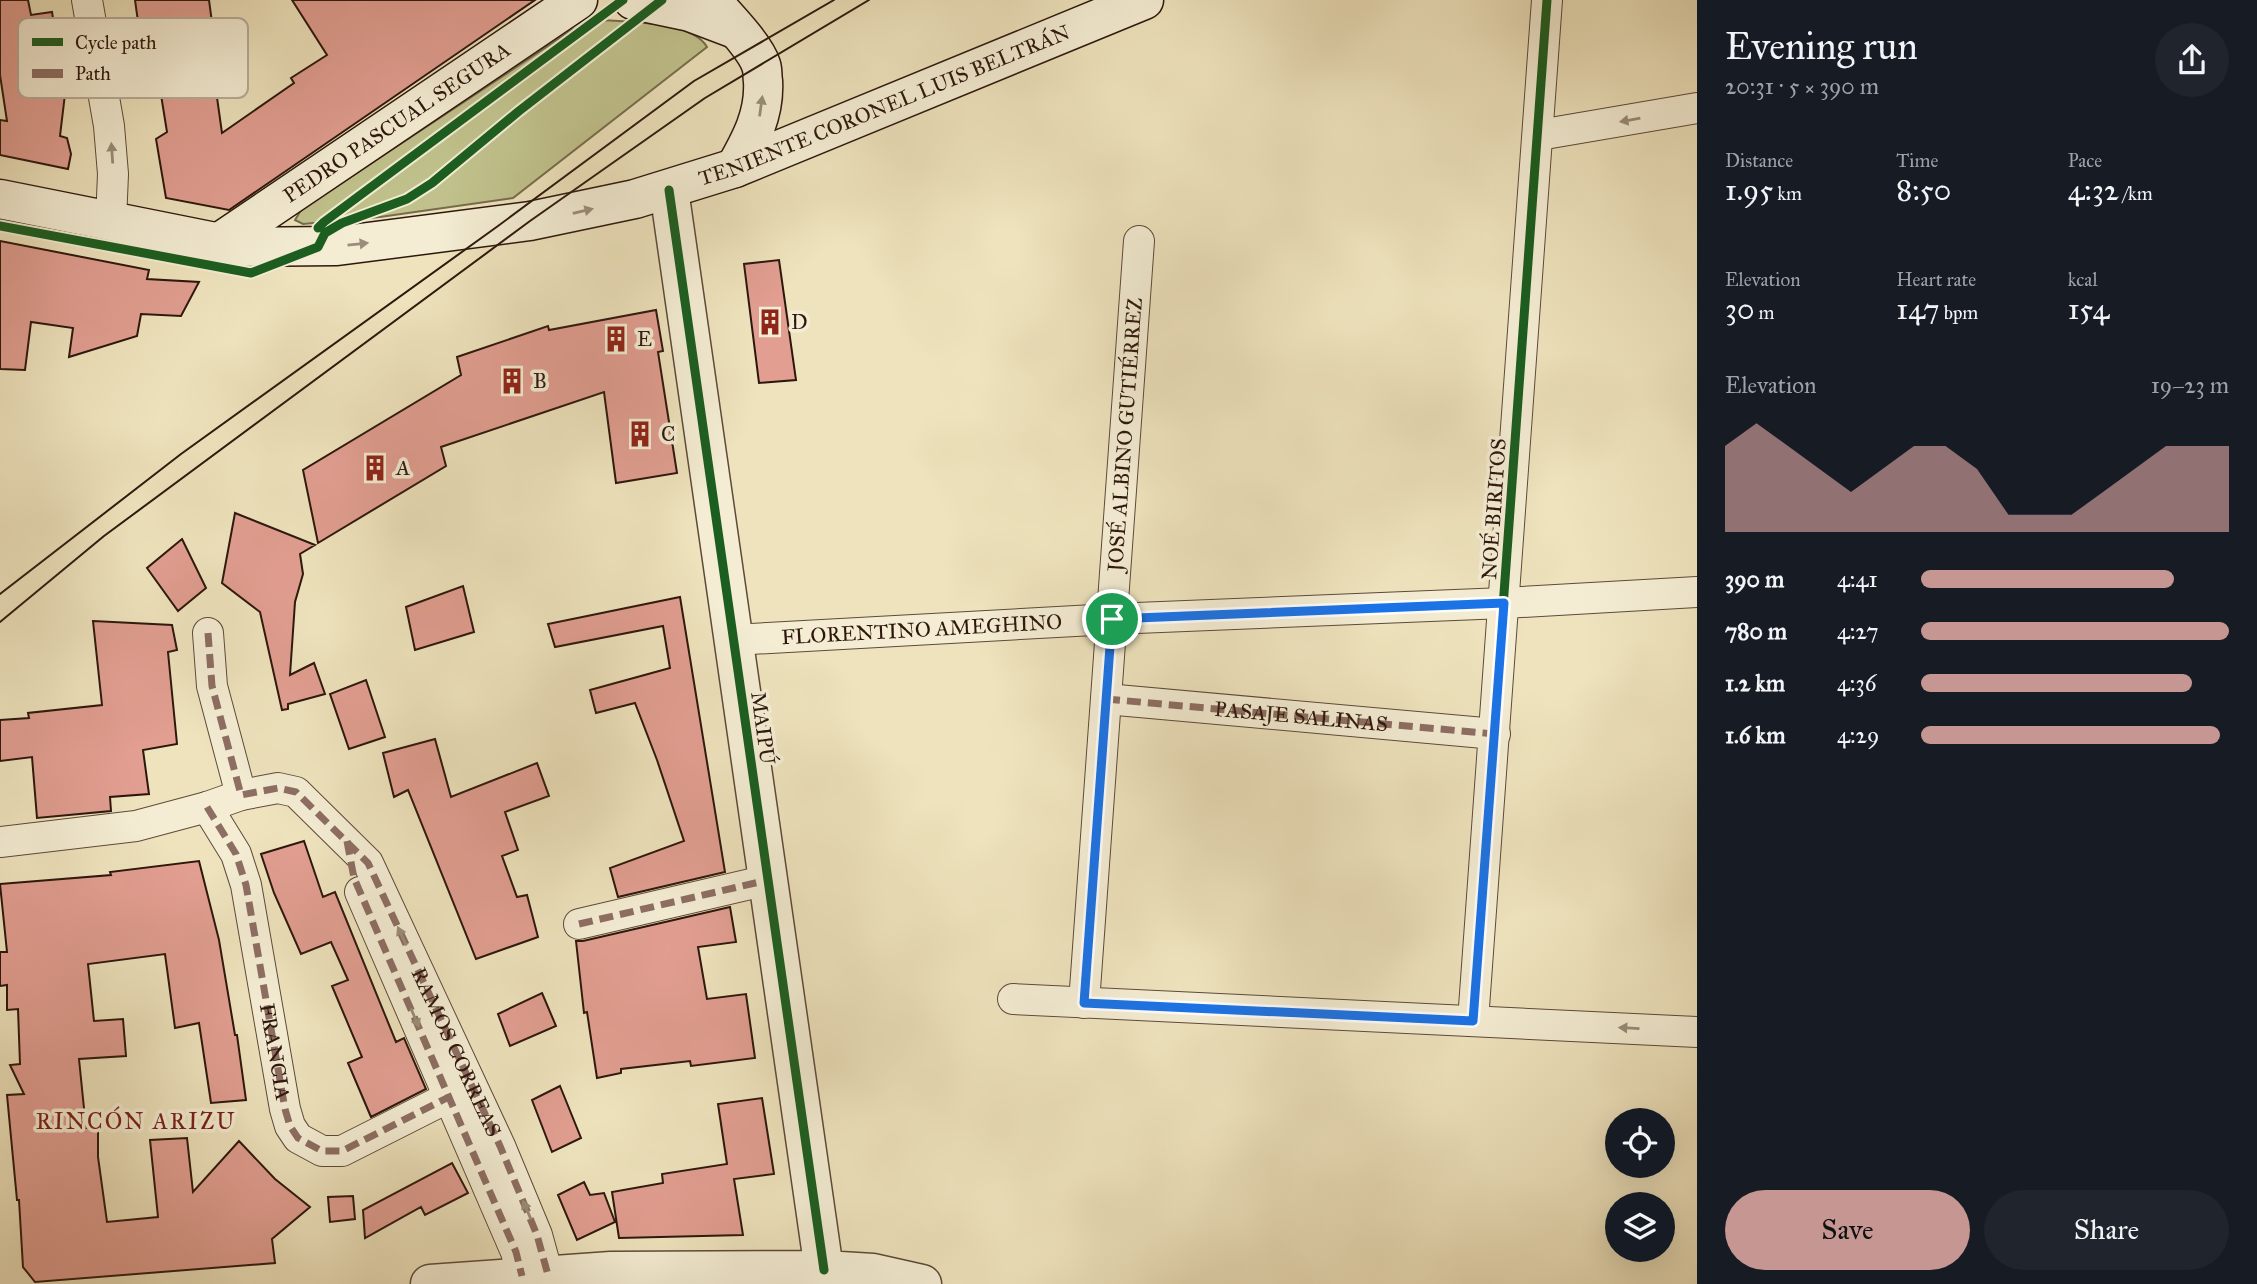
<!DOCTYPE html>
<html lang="en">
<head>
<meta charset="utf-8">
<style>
  :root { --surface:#171b24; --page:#20242c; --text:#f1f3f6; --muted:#9ea1a6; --accent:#c59692 }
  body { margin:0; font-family:"IM FELL Great Primer",serif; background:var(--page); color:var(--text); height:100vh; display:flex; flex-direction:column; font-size:26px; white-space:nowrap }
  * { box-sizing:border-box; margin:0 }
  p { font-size:23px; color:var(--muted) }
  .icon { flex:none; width:38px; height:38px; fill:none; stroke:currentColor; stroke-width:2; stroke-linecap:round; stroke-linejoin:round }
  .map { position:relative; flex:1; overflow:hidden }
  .details { display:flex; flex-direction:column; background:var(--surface); width:560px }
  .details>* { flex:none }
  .controls { position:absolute; left:1605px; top:1108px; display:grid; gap:14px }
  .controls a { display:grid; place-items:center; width:70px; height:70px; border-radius:50%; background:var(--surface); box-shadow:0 7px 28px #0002; font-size:35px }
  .pin { position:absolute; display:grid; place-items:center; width:60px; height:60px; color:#fff; margin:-30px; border:4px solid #fff; border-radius:50%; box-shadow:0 2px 7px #0007 }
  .round { display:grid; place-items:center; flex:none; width:74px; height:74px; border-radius:37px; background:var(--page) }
  .overview { display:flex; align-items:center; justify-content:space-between; height:119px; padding:0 28px }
  h1 { font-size:38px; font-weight:600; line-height:52px }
  .metrics { display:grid; grid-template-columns:repeat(3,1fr); gap:10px; height:119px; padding:7px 28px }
  .metrics div { display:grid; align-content:center }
  .metrics b { font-size:30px; font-weight:600 }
  .metrics small { font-size:19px; font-weight:400 }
  .metrics p { font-size:19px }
  .chart { height:196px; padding:14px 28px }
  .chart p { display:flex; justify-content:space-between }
  .chart svg { width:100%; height:126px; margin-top:7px; fill:var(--accent); opacity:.7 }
  .action { display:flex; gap:14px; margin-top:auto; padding:14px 28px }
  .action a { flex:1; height:80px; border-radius:42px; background:var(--accent); color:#111; font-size:28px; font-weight:600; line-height:80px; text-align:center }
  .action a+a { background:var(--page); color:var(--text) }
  ul { padding:0 28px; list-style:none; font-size:23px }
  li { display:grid; grid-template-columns:112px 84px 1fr; align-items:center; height:52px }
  li i { height:18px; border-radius:9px; background:var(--accent) }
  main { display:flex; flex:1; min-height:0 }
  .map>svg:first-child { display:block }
  .green { fill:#c0c18c; stroke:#766c4c; stroke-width:2 }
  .building { fill:#e19e91; stroke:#2d170d; stroke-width:2 }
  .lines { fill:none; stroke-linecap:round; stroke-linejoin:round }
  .minor-casing { stroke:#5d4a39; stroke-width:32 }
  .tertiary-casing { stroke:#5d4a39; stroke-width:41 }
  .secondary-casing { stroke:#2d170d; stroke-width:41 }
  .minor { stroke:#f4edd4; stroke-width:30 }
  .tertiary { stroke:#f4edd4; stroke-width:38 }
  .secondary { stroke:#f4edd4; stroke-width:38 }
  .tram { stroke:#2d170d; stroke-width:2 }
  .quiet { stroke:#8d6e63; stroke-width:7; stroke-dasharray:14 7; stroke-linecap:butt }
  .cycleway-casing { stroke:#f4edd4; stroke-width:13 }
  .cycleway { stroke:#1b5e20; stroke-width:9 }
  .oneway { fill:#9a8d7a }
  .route-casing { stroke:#fff; stroke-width:14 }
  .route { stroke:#1a73e8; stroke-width:9 }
  .labels { text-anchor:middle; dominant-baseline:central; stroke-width:7; stroke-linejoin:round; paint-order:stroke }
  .street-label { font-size:21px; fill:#2d170d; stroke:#f4edd4 }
  .poi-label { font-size:21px; fill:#2d170d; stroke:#f4edd4; text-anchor:start }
  .neighbourhood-label { font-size:23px; letter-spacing:2px; fill:#7a1f14; stroke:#f4edd4 }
  .key { fill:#f4edd4; stroke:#b8ad98; stroke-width:2 }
  .key-label { font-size:19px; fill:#2d170d }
</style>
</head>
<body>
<main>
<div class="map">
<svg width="1697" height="1284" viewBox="0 0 1697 1284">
  <rect width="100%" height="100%" fill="#eee3bd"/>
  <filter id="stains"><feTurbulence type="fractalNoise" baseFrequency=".00286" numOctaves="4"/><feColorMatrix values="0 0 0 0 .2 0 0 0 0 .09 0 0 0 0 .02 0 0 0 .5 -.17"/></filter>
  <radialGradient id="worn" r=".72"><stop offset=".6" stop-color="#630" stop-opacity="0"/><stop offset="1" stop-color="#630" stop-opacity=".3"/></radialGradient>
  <!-- green -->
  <path class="green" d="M601,20c27,2 91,1 106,27l-194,151 -133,19 -77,7 -8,-4 6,-10 271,-180z"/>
  <!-- building -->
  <path class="building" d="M0,0h28l3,15 21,-3 13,82 -5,42 7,2 4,16 -3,15 -68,-14v-35l7,1 -7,-46z
    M135,0h74l4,30 -19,3 5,45 15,-2 8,57 72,-50 -3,-5 36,-23 -35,-55h243l-306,210 -63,-12 -10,-59 11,-7 -10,-62 -12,2z
    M0,241l149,29 -2,9 52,3 -18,34 -40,-2 -4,22 -68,21 4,-29 -42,-6 -6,48 -25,-1z
    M779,260l17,120 -37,3 -15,-119z
    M656,310l7,41 -5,1 19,121 -61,10 -12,-91 -163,55 5,19 -128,77 -15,-73 158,-95 -4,-18 91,-31 1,4z
    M235,513l80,32 -15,9 3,20 -8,28 -5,73 24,-12 11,31 -37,10v5l-6,1 -22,-98 -38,-29z
    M182,539l24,49 -28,23 -31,-43z
    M463,586l11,46 -59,18 -9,-43z
    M680,597l45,275 -107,25 -8,-29 74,-27 -27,-81 -22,-57 -39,10 -6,-23 80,-22 -7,-42 -108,21 -7,-23z
    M93,621l79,4 5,25 -9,2 9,92 -34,6 6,44 -39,3 1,14 -74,7 -5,-61 -32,4v-41l29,-2 -1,-5 74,-8z
    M366,680l19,57 -36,12 -19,-55z
    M435,739l16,58 86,-34 12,33 -44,16 13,38 -16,6 15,41 10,-2 11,42 -62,22 -68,-169 -14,7 -11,-44z
    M304,841l19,56 12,-5 61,150 8,-4 22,51 -55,28 -23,-54 14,-6 -30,-71 16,-6 -17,-38 -30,12 -27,-61 -13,-39z
    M199,861l20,79 16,95h2l9,65 -35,3 -12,-80 -24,5 -10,-74 -77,10 6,57 29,-2 3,37 -47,3 7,69 12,-2v31l9,65 51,-5 -8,-77 37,-2 6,54 46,-51 36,38 35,28 -38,32 3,24 -240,19 -12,-15 -4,-67h-2l-10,-105 17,-1 -14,-29 10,-1 -2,-55 -11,1v-25l-7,1v-34h7l-7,-68 111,-9 -1,-3z
    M730,907l6,35 -38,5 9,52 39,-5 9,64 -64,8 -1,-5 -69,8v4l-24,5 -10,-66 -3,1 -8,-72h7z
    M542,993l14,33 -46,20 -12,-32z
    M560,1086l21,52 -29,14 -20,-52z
    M762,1098l12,76 -40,5 9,56 -124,3 -7,-46 51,-9 -1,-9 65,-10 -9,-60z
    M452,1163l16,30 -43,22 -4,-8 -56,31 -2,-28z
    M584,1182l6,13 14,-2 11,29 -38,18 -19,-45z
    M353,1196l2,23 -25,3 -2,-25z"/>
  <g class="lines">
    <!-- minor casing -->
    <g class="minor-casing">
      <g id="minor">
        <path d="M87,0l22,126 4,48 -2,47"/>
        <path d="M1539,135l158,-27"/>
        <path d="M208,633l4,53 29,109"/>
        <path id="s1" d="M733,640l379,-21 392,-16 193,-11"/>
        <path id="s2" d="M1106,699l389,35"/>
        <path d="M207,807l29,47 10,31 39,224 5,17 8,12 24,13h20l107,-54"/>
        <path d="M0,842l136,-16 71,-19 34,-12 37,-7 18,4 72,71 132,283 37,89 11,40"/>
        <path d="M360,892l156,360 6,24"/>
        <path d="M579,924l189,-44"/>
        <path d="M1013,999l684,33"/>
        <path id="s3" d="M1084,1003l55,-762"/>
        <path d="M1473,1021l74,-1021"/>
      </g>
    </g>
    <!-- tertiary casing -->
    <g class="tertiary-casing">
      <path id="tertiary" d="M669,190l155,1080
        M430,1284l181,-13 213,-1 49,3 49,11"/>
    </g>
    <!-- secondary casing -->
    <g class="secondary-casing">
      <g id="secondary">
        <path d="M633,0l57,12 45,17"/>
        <path d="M711,0c13,15 44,46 50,65 2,4 1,11 2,16 2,33 -12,59 -28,87"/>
        <path id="s4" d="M0,199l240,48 97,-1 193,-25 105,-22 100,-31 409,-168"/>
        <path id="s5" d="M217,244l361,-244"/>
      </g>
    </g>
    <!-- minor -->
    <use href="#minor" class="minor"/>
    <!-- tertiary -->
    <use href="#tertiary" class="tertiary"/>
    <!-- secondary -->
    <use href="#secondary" class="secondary"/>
    <!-- tram -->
    <path class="tram" d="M0,594l181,-140 317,-228 196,-145 140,-81
      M0,622l104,-86 426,-315 175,-123 164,-98"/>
    <!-- quiet -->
    <g class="quiet">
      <path id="s6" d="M208,633l4,53 29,109 37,-7 18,4 72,71 132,283 37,89 11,40"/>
      <path d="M1106,699l389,35"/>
      <path id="s7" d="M207,807l29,47 10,31 39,224 5,17 8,12 24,13h20l107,-54"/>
      <path d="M347,841l7,37 162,374 6,24"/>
      <path d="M579,924l189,-44"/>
    </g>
    <!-- cycleway casing -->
    <g class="cycleway-casing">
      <path id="cycleway" d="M669,190l155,1080
        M0,226l251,47 67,-26 7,-14 17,-10 65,-24 25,-16 87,-72 143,-111
        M318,228l6,-6 299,-222
        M1473,1021l74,-1021"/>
    </g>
    <!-- cycleway -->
    <use href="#cycleway" class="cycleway"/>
  </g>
  <!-- one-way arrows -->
  <defs><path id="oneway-solid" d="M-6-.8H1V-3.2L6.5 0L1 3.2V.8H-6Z" transform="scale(1.75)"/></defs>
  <g class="oneway">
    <use href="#oneway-solid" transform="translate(761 106) rotate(-82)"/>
    <use href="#oneway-solid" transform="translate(1630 120) rotate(170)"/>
    <use href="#oneway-solid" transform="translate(112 153) rotate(-94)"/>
    <use href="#oneway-solid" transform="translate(583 211) rotate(-13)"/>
    <use href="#oneway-solid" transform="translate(358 244) rotate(-6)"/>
    <use href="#oneway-solid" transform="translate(402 936) rotate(-115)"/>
    <use href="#oneway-solid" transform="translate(415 1018) rotate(67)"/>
    <use href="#oneway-solid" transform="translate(1629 1028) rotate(-177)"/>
    <use href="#oneway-solid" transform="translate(527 1210) rotate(-113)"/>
  </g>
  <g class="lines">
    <!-- route casing -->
    <g class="route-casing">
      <path id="route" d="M1504,603l-31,418 -389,-18 28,-384z"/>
    </g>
    <!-- route -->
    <use href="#route" class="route"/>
  </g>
  <!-- icons -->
  <defs>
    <g id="building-bare" transform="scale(2.1)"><path d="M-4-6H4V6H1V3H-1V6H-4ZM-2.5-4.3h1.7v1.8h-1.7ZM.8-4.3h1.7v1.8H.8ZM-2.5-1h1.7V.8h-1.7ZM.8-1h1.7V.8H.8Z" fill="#8f2418" stroke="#f4edd4" stroke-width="2.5" paint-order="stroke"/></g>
  </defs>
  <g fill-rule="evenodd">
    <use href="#building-bare" x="770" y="322"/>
    <use href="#building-bare" x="616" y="339"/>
    <use href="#building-bare" x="512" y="381"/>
    <use href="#building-bare" x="640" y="434"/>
    <use href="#building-bare" x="375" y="468"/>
  </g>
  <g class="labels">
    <!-- street labels -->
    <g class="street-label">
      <text stroke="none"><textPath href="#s4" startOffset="910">TENIENTE CORONEL LUIS BELTRÁN</textPath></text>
      <text stroke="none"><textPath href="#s5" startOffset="217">PEDRO PASCUAL SEGURA</textPath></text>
      <text stroke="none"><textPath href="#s3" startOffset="570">JOSÉ ALBINO GUTIÉRREZ</textPath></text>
      <text transform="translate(1494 509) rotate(-86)">NOÉ BIRITOS</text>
      <text stroke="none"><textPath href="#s1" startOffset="189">FLORENTINO AMEGHINO</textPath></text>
      <text stroke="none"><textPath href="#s2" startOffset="196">PASAJE SALINAS</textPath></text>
      <text transform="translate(763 728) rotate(82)">MAIPÚ</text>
      <text stroke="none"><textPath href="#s7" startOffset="257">FRANCIA</textPath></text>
      <text stroke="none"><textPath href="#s6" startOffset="532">RAMOS CORREAS</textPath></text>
    </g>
    <!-- poi labels -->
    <g class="poi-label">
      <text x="791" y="322">D</text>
      <text x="637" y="339">E</text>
      <text x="533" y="381">B</text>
      <text x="661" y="434">C</text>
      <text x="396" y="468">A</text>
    </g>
    <!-- neighbourhood labels -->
    <g class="neighbourhood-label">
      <text x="136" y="1121">RINCÓN ARIZU</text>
    </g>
  </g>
  <!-- legend -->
  <rect x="18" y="18" width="230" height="80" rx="10" class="key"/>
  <rect x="32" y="38" width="31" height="8" fill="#1b5e20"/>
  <rect x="32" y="69" width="31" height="9" fill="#8d6e63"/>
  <g class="key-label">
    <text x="75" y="49">Cycle path</text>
    <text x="75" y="80">Path</text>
  </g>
  <rect width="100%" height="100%" filter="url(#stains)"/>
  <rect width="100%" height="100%" fill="url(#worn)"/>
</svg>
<div class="controls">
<a><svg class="icon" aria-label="locate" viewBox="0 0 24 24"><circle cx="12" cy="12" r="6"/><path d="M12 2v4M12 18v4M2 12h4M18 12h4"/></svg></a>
<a><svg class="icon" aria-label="layers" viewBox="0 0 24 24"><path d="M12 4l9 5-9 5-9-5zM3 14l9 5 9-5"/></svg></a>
</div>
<div class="pin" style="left:1112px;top:619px;background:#1e9e55"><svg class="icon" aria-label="arrive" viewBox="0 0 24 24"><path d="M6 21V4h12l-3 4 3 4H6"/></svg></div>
</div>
<section class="details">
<div class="overview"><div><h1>Evening run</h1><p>20:31 · 5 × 390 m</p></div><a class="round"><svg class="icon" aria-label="share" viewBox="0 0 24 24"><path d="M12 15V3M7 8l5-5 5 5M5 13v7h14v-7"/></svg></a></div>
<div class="metrics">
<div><p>Distance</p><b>1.95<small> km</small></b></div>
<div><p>Time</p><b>8:50</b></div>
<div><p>Pace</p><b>4:32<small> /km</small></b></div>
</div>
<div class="metrics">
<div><p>Elevation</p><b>30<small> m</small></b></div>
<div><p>Heart rate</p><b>147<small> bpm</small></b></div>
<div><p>kcal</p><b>154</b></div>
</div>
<div class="chart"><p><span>Elevation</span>19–23 m</p>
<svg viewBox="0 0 160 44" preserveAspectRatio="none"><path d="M0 44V14L10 6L20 14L30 22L40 30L50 22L60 14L70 14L80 22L90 38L100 38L110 38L120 30L130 22L140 14L150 14L160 14V44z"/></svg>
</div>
<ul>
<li><b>390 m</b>4:41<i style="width:82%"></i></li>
<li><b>780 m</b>4:27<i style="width:100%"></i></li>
<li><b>1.2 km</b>4:36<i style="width:88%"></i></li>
<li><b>1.6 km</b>4:29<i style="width:97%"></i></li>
</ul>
<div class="action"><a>Save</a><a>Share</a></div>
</section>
</main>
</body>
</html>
